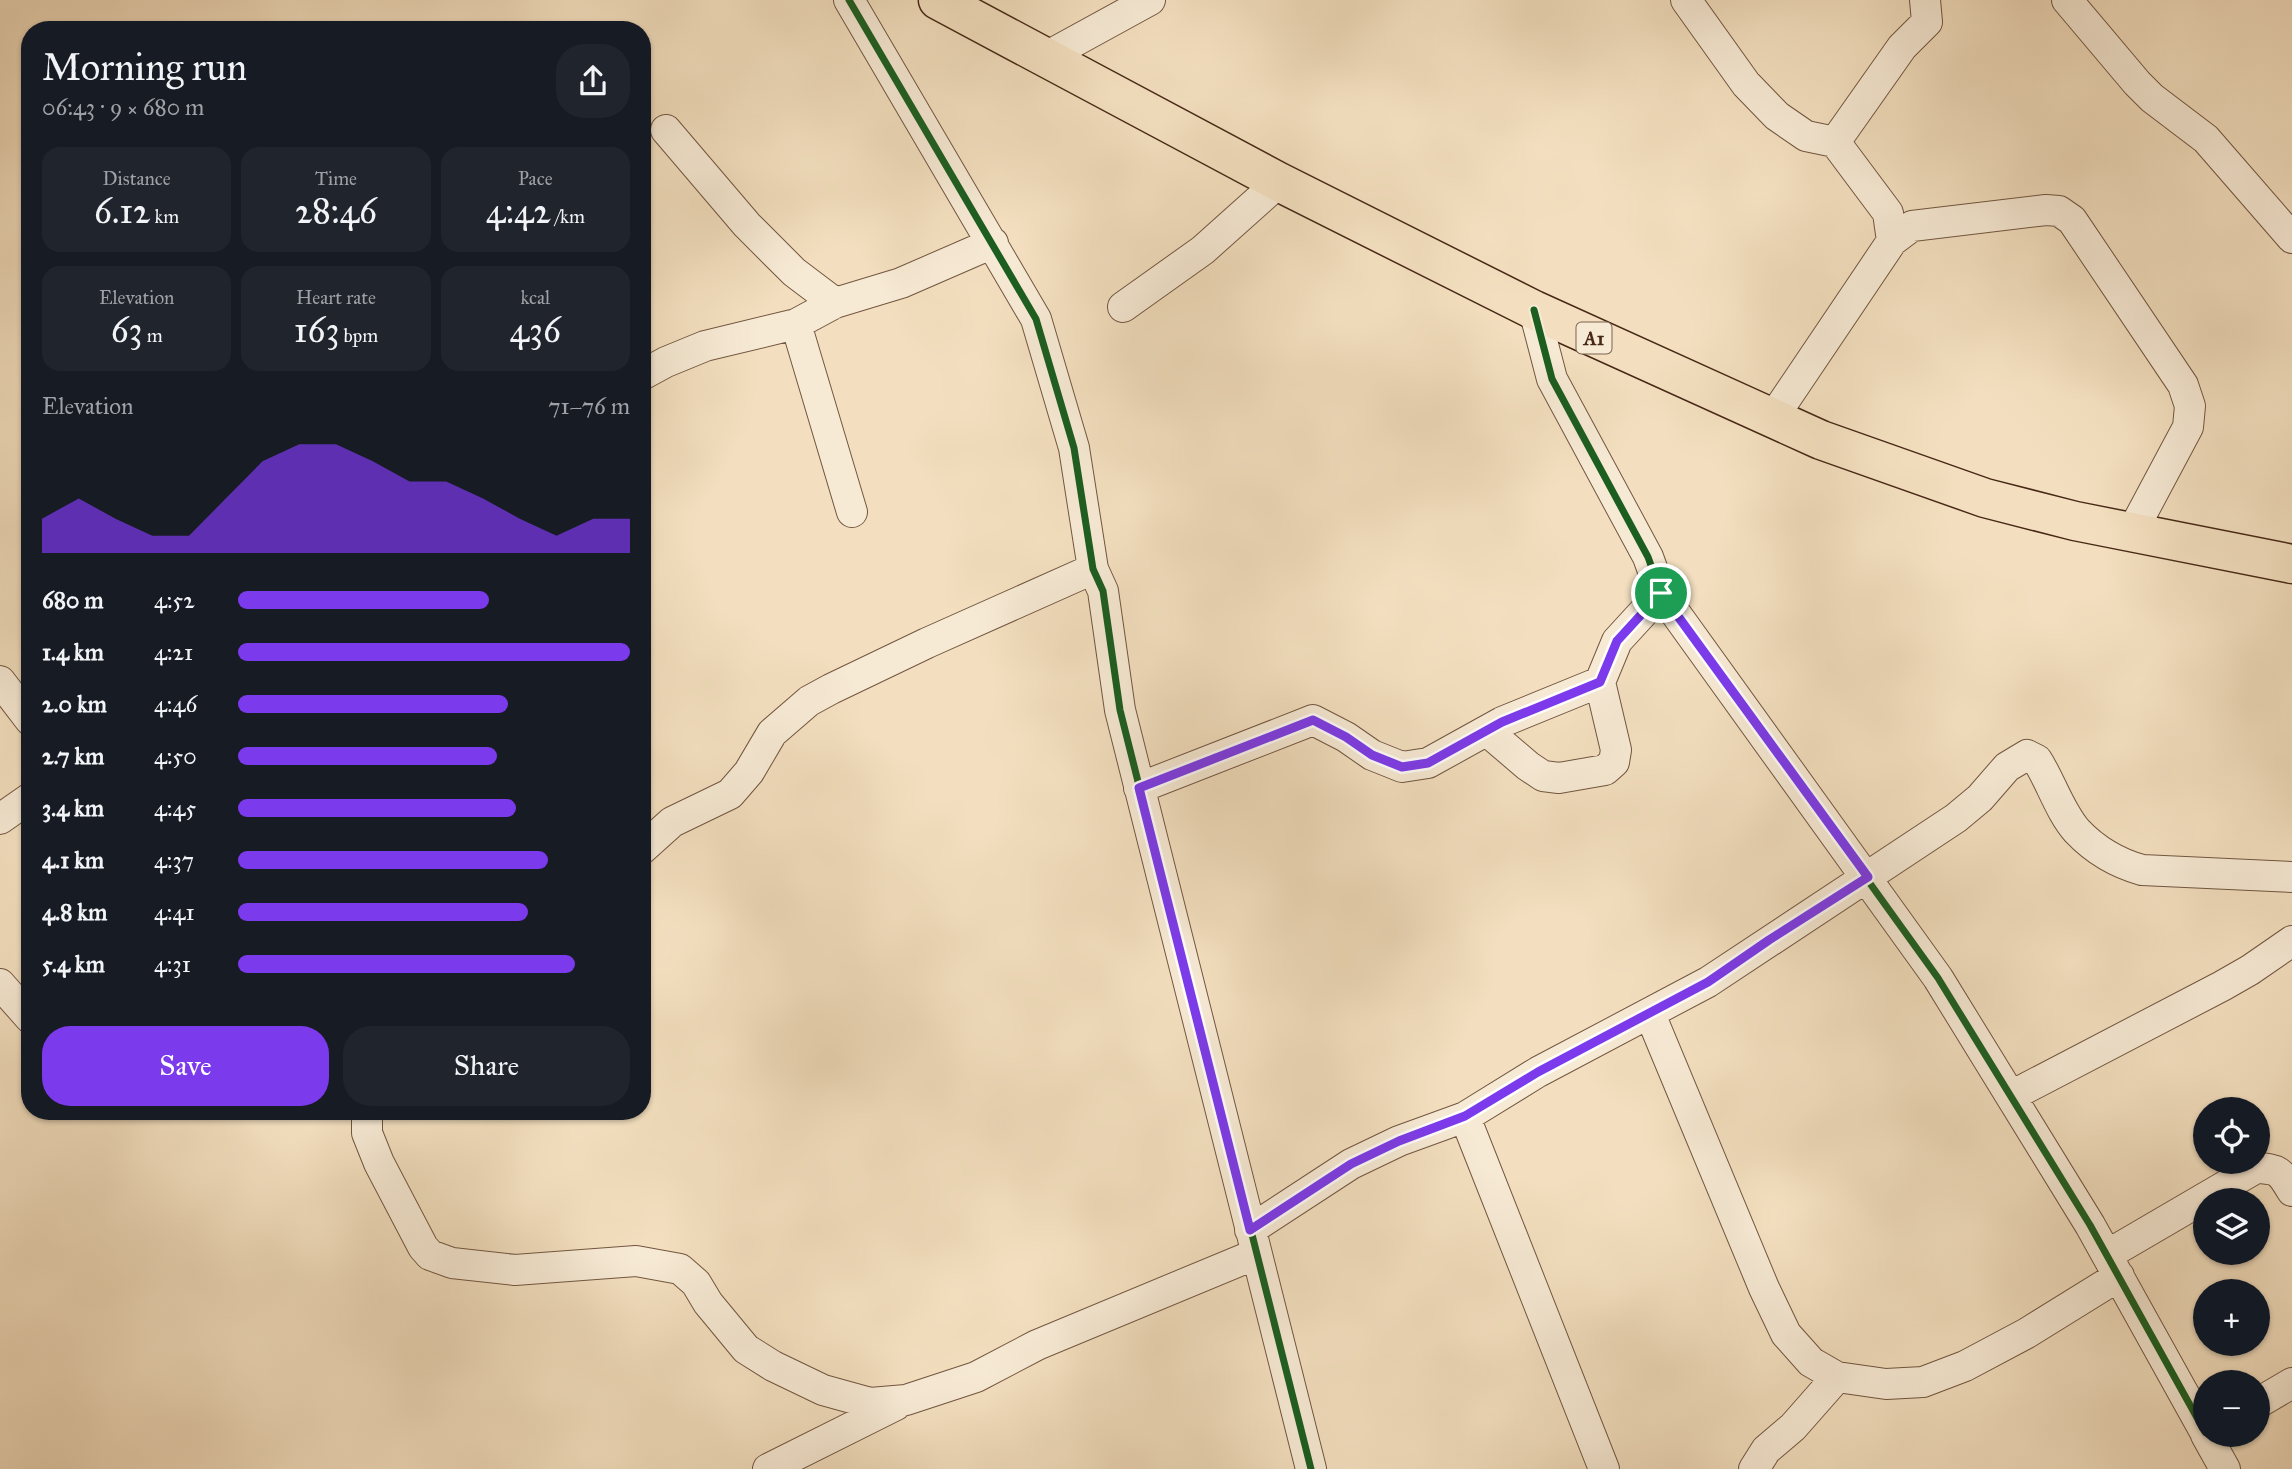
<!DOCTYPE html>
<html lang="en">
<head>
<meta charset="utf-8">
<style>
  :root { --surface:#171b24; --page:#20242c; --text:#f1f3f6; --muted:#9ea1a6; --accent:#7c3aed }
  body { margin:0; font-family:"IM FELL Great Primer",serif; background:var(--page); color:var(--text); height:100vh; display:flex; flex-direction:column; font-size:26px; white-space:nowrap }
  * { box-sizing:border-box; margin:0 }
  p { font-size:23px; color:var(--muted) }
  .icon { flex:none; width:38px; height:38px; fill:none; stroke:currentColor; stroke-width:2; stroke-linecap:round; stroke-linejoin:round }
  .map { position:relative; flex:1; overflow:hidden }
  .side { position:absolute; left:21px; top:21px; width:630px; height:1099px; display:flex; flex-direction:column; background:var(--surface); border-radius:28px; box-shadow:0 2px 5px #0004 }
  .side>* { flex:none }
  .controls { position:absolute; left:2193px; top:1097px; display:grid; gap:14px }
  .controls a { display:grid; place-items:center; width:77px; height:77px; border-radius:50%; background:var(--surface); box-shadow:0 2px 5px #0004; font-size:35px }
  .pin { position:absolute; display:grid; place-items:center; width:60px; height:60px; color:#fff; margin:-30px; border:4px solid #fff; border-radius:50%; box-shadow:0 2px 7px #0007 }
  .round { display:grid; place-items:center; flex:none; width:74px; height:74px; border-radius:28px; background:var(--page) }
  .head { display:flex; align-items:center; justify-content:space-between; height:119px; padding:0 21px }
  h1 { font-size:38px; font-weight:600; line-height:52px }
  .stats { display:grid; grid-template-columns:repeat(3,1fr); gap:10px; height:119px; padding:7px 21px }
  .stats div { display:grid; align-content:center; border-radius:18px; background:var(--page); text-align:center }
  .stats b { font-size:35px; font-weight:600 }
  .stats small { font-size:19px; font-weight:400 }
  .stats p { font-size:19px }
  .chart { height:196px; padding:14px 21px }
  .chart p { display:flex; justify-content:space-between }
  .chart svg { width:100%; height:126px; margin-top:7px; fill:var(--accent); opacity:.7 }
  .cta { display:flex; gap:14px; margin-top:auto; padding:14px 21px }
  .cta a { flex:1; height:80px; border-radius:28px; background:var(--accent); color:#fff; font-size:28px; font-weight:600; line-height:80px; text-align:center }
  .cta a+a { background:var(--page); color:var(--text) }
  ul { padding:0 21px; list-style:none; font-size:23px }
  li { display:grid; grid-template-columns:112px 84px 1fr; align-items:center; height:52px }
  li i { height:18px; border-radius:9px; background:var(--accent) }
  .map>svg:first-child { display:block }
  .lines { fill:none; stroke-linecap:round; stroke-linejoin:round }
  .minor-casing { stroke:#725640; stroke-width:32 }
  .highway-casing { stroke:#472816; stroke-width:41 }
  .minor { stroke:#f7ead5; stroke-width:30 }
  .highway { stroke:#f3dfbf; stroke-width:38 }
  .cycleway-casing { stroke:#f7ead5; stroke-width:11 }
  .cycleway { stroke:#1b5e20; stroke-width:7 }
  .route-casing { stroke:#fff; stroke-width:14 }
  .route { stroke:#7c3aed; stroke-width:9 }
  .labels { text-anchor:middle; dominant-baseline:central; stroke-width:7; stroke-linejoin:round; paint-order:stroke }
  .shield { fill:#f7ead5; stroke:#7c624f; stroke-width:2 }
  .shield-label { font-size:19px; font-weight:bold; fill:#472816 }
</style>
</head>
<body>
<div class="map">
<svg width="2292" height="1469" viewBox="0 0 2292 1469">
  <rect width="100%" height="100%" fill="#f3dfbf"/>
  <filter id="stains"><feTurbulence type="fractalNoise" baseFrequency=".00286" numOctaves="4"/><feColorMatrix values="0 0 0 0 .2 0 0 0 0 .09 0 0 0 0 .02 0 0 0 .5 -.17"/></filter>
  <radialGradient id="worn" r=".72"><stop offset=".6" stop-color="#630" stop-opacity="0"/><stop offset="1" stop-color="#630" stop-opacity=".3"/></radialGradient>
  <g class="lines">
    <!-- minor casing -->
    <g class="minor-casing">
      <path id="minor" d="M849,0l187,319 38,129 19,121 10,22 17,119 191,759
        M1686,0l60,84 31,32 29,20 29,6 53,71 4,28 -120,178
        M2067,0l70,83 15,15 54,41 86,99
        M1046,57l104,-57
        M666,130l81,95 47,47 41,31
        M1835,142l67,-95 25,-25 -2,-22
        M1892,241l20,-15 134,-16 13,1 13,9 111,165 7,21 -2,21 -56,105
        M1123,307l80,-57 76,-68
        M1534,310l18,69 96,178 13,36 277,385 152,247 115,207
        M796,324l56,188
        M642,375l24,-13 39,-16 91,-22 39,-21 66,-20 92,-40
        M0,681l30,39
        M1487,731l41,35 15,10 16,2 46,-8 9,-8 2,-12 -16,-68 17,-41 44,-48
        M1139,788l174,-68 33,17 26,18 30,12 26,-4 74,-41 98,-40
        M0,819l30,-21
        M642,849l30,-27 58,-28 19,-22 23,-39 37,-32 22,-12 96,-46 166,-74
        M0,984l30,34
        M1650,1014l114,274 22,46 25,28 26,15 49,7 37,-2 42,-16 62,-33 92,-57
        M2011,1096l211,-110 28,-16 42,-29
        M367,1111v22l12,30 44,84 7,8 22,8 63,7 121,-9 44,8 16,14 12,20 38,46 27,17 50,24 47,13 36,-3 70,-23 61,-32 219,-91
        M1465,1117l139,352
        M1250,1230l101,-66 48,-23 66,-24 73,-45 170,-90 248,-164 24,-20 27,-31 20,-12 10,5c14,22 23,52 40,71 18,19 40,32 65,39l150,7
        M2107,1255l149,-87c23,1 24,3 36,23
        M2258,1403l34,-20
        M2206,1435l19,34
        M768,1469l128,-64
        M1754,1469l12,-19 27,-23 44,-50"/>
    </g>
    <!-- highway casing -->
    <g class="highway-casing">
      <path id="highway" d="M938,0l341,182 255,128 287,130 164,58 90,23 217,43"/>
    </g>
    <!-- minor -->
    <use href="#minor" class="minor"/>
    <!-- highway -->
    <use href="#highway" class="highway"/>
    <!-- cycleway casing -->
    <g class="cycleway-casing">
      <path id="cycleway" d="M849,0l187,319 38,129 19,121 10,22 17,119 191,759
        M1534,310l18,69 96,178 13,36 277,385 152,247 115,207"/>
    </g>
    <!-- cycleway -->
    <use href="#cycleway" class="cycleway"/>
  </g>
  <g class="lines">
    <!-- route casing -->
    <g class="route-casing">
      <path id="route" d="M1661,593l207,284 -99,63 -61,42 -170,90 -73,44 -66,25 -48,23 -101,66 -111,-442 174,-68 33,17 26,18 30,12 26,-4 74,-41 98,-40 17,-41z"/>
    </g>
    <!-- route -->
    <use href="#route" class="route"/>
  </g>
  <g class="labels">
    <!-- shield labels -->
    <rect class="shield" x="1576.5" y="322.5" width="35" height="31" rx="5"/>
    <g class="shield-label">
      <text x="1594" y="338">A1</text>
    </g>
  </g>
  <rect width="100%" height="100%" filter="url(#stains)"/>
  <rect width="100%" height="100%" fill="url(#worn)"/>
</svg>
<div class="controls">
<a><svg class="icon" aria-label="locate" viewBox="0 0 24 24"><circle cx="12" cy="12" r="6"/><path d="M12 2v4M12 18v4M2 12h4M18 12h4"/></svg></a>
<a><svg class="icon" aria-label="layers" viewBox="0 0 24 24"><path d="M12 4l9 5-9 5-9-5zM3 14l9 5 9-5"/></svg></a>
<a>+</a>
<a>−</a>
</div>
<div class="pin" style="left:1661px;top:593px;background:#1e9e55"><svg class="icon" aria-label="arrive" viewBox="0 0 24 24"><path d="M6 21V4h12l-3 4 3 4H6"/></svg></div>
<section class="side">
<div class="head"><div><h1>Morning run</h1><p>06:43 · 9 × 680 m</p></div><a class="round"><svg class="icon" aria-label="share" viewBox="0 0 24 24"><path d="M12 15V3M7 8l5-5 5 5M5 13v7h14v-7"/></svg></a></div>
<div class="stats">
<div><p>Distance</p><b>6.12<small> km</small></b></div>
<div><p>Time</p><b>28:46</b></div>
<div><p>Pace</p><b>4:42<small> /km</small></b></div>
</div>
<div class="stats">
<div><p>Elevation</p><b>63<small> m</small></b></div>
<div><p>Heart rate</p><b>163<small> bpm</small></b></div>
<div><p>kcal</p><b>436</b></div>
</div>
<div class="chart"><p><span>Elevation</span>71–76 m</p>
<svg viewBox="0 0 160 44" preserveAspectRatio="none"><path d="M0 44V32L10 25L20 32L30 38L40 38L50 25L60 12L70 6L80 6L90 12L100 19L110 19L120 25L130 32L140 38L150 32L160 32V44z"/></svg>
</div>
<ul>
<li><b>680 m</b>4:52<i style="width:64%"></i></li>
<li><b>1.4 km</b>4:21<i style="width:100%"></i></li>
<li><b>2.0 km</b>4:46<i style="width:69%"></i></li>
<li><b>2.7 km</b>4:50<i style="width:66%"></i></li>
<li><b>3.4 km</b>4:45<i style="width:71%"></i></li>
<li><b>4.1 km</b>4:37<i style="width:79%"></i></li>
<li><b>4.8 km</b>4:41<i style="width:74%"></i></li>
<li><b>5.4 km</b>4:31<i style="width:86%"></i></li>
</ul>
<div class="cta"><a>Save</a><a>Share</a></div>
</section>
</div>
</body>
</html>
